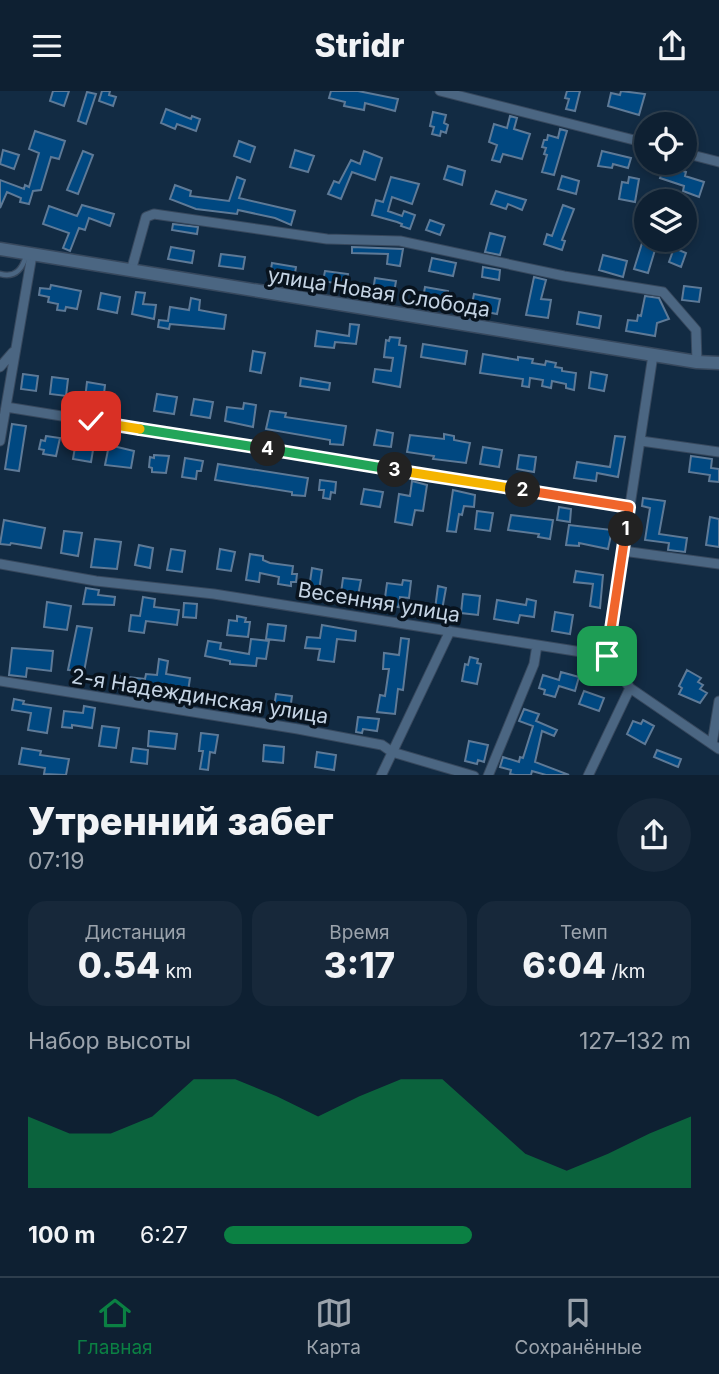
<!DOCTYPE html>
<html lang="ru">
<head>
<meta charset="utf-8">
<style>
  :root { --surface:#0e2032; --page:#17283a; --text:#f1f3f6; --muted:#9ba3ac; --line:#2e3e4d; --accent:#0b8043 }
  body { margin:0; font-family:Inter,sans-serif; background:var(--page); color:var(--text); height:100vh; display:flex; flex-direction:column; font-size:26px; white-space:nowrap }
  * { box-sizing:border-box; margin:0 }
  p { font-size:23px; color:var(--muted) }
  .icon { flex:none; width:38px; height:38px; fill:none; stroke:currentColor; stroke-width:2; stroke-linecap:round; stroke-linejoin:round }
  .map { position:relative; height:684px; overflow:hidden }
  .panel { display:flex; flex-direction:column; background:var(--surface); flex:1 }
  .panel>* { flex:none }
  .tools { position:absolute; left:634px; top:21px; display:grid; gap:14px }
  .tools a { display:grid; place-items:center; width:63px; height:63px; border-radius:50%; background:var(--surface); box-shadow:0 4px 10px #0003,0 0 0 2px var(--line); font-size:35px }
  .pin { position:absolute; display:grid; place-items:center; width:60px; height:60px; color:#fff; margin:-30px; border-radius:14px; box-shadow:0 4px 10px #0006 }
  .km { position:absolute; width:35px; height:35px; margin:-18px; border-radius:50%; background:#222; color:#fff; font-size:19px; line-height:35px; text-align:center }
  .round { display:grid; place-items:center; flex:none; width:74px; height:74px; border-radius:37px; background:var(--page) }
  .headline { display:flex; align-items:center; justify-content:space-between; height:119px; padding:0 28px }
  h1 { font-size:38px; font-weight:800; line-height:52px }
  .figures { display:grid; grid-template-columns:repeat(3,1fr); gap:10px; height:119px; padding:7px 28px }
  .figures div { display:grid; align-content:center; border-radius:18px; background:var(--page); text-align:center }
  .figures b { font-size:35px; font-weight:800 }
  .figures small { font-size:19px; font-weight:400 }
  .figures p { font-size:19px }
  .chart { height:196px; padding:14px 28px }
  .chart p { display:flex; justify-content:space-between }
  .chart svg { width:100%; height:126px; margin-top:7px; fill:var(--accent); opacity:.7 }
  ul { padding:0 28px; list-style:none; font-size:23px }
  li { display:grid; grid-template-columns:112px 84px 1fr; align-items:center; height:52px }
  li i { height:18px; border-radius:9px; background:var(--accent) }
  header { display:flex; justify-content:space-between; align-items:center; height:91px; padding:0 28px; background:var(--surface); font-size:32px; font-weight:800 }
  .tabs { display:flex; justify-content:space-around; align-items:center; height:98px; border-top:2px solid var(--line); background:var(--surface); font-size:19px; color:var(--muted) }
  .tabs a { display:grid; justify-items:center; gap:4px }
  .tabs .current { color:var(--accent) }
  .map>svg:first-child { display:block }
  .building { fill:#004881; stroke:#5e7a97; stroke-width:2 }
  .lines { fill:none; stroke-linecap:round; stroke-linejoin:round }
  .lane-casing { stroke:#37485d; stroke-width:7 }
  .street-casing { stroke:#37485d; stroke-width:11 }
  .secondary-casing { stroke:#37485d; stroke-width:15 }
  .lane { stroke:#4b6682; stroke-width:4.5 }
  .street { stroke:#4b6682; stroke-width:9 }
  .secondary { stroke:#4b6682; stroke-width:12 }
  .split-1-casing { stroke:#fff; stroke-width:14 }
  .split-2-casing { stroke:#fff; stroke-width:14 }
  .split-3-casing { stroke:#fff; stroke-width:14 }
  .split-4-casing { stroke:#fff; stroke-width:14 }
  .split-5-casing { stroke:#fff; stroke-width:14 }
  .split-6-casing { stroke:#fff; stroke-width:14 }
  .split-1 { stroke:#f0652b; stroke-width:9 }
  .split-2 { stroke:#f0652b; stroke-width:9 }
  .split-3 { stroke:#f5b400; stroke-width:9 }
  .split-4 { stroke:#22a559; stroke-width:9 }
  .split-5 { stroke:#22a559; stroke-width:9 }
  .split-6 { stroke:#f5b400; stroke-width:9 }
  .labels { text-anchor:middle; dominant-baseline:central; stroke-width:7; stroke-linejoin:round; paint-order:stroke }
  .street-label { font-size:21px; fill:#c5d4e4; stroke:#08131e }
</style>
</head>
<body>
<header><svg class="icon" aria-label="menu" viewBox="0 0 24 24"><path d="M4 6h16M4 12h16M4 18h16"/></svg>Stridr<svg class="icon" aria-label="share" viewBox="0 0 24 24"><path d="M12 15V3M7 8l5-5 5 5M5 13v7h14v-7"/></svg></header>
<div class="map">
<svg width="719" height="685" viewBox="0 0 719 685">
  <rect width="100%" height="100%" fill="#122b43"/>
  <!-- building -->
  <path class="building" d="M53,0h16l-5,15 -14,-5z
    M102,0h8l-1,4 7,2 -3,9 -14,-5z
    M331,0h27l40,8 -3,12 -30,-8 -1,7 -20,-4 1,-4 -16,-4z
    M567,0h13l-5,20 -9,-2 3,-10 -4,-1z
    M621,0l24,3 -6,21 -31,-9 3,-13 9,2z
    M87,1l9,2 -10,30 -8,-3z
    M166,18l25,10 1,-3 8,3 -4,12 -19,-7 -2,5 -14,-6z
    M433,21l13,3 -2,8 4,2 -2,8 -5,-2 -1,5 -8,-2 2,-7 -4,-1z
    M510,25l7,2 -3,11 16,5 -8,25 -19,-5 -3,8 -8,-2 5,-15 -8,-3 5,-18 13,4z
    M560,38l7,2 -13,44 -12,-3 5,-17 -3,-1 2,-6 -4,-1 2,-7h3l1,-5 10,3z
    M35,40l30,10 -6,18 -8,-2 -10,33 -8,1 -4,13 -9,-2 1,-4 -14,-6 -7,16v-28l24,9 1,-4 4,2 10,-34 -10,-4z
    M239,50l16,6 -5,15 -16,-6z
    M3,59l16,5 -5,14 -14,-5z
    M295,59l19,6 -6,16 -18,-5z
    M83,60l10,4 -15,39 -11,-4z
    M364,60l18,7 -7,22 -23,-8 -11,27 -13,-5 6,-13 5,2 12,-23 9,4z
    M602,60l29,7 -3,10 -15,-4 -1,4 -14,-2z
    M448,75l17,5 -3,14 -18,-6z
    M668,75l18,6 -1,4 19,6 -5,15 -16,-6 1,-5 -24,-8 3,-9 4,1z
    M562,85l17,5 -3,13 -18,-5z
    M237,86l8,3 -6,18 56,13 -4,14 -16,-7 -37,-8 -1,4 -41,-5 -26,-10 5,-14 16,6 -1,5 39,5z
    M391,86l28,7 -7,20 -20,-7 -4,14 14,5 2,-5 11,4 -5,14 -9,-3 1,-2 -5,-2 -25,-7 4,-15 7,2z
    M629,86l10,2 -4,23 -16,-3 3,-17 6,1z
    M496,100l30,9 -4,10 -14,-6 -2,5 -15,-5z
    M82,114l32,9 -4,12 -21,-8 -4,12 -6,-2 -9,23 -7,-3 6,-15 -26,-9 6,-18 28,10z
    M563,114l11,4 -12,31 3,1 -3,9 -18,-6 3,-10 5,2z
    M430,129l14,5 -4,10 -14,-5z
    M173,133l25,3 -1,7 -25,-4z
    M490,142l15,4 -5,18 -15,-3z
    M643,149h15l-10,33 -14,-4z
    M171,156l23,4 -2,12 -24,-4z
    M352,156l51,2 -3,17 -13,-2 1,-10 -36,-1z
    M674,157l12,5 -5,14 -12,-5z
    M221,163l24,3 -2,12 -24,-3z
    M603,164l24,6 -4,16 -24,-7z
    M432,167l24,5 -3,13 -24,-5z
    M272,172l24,4 -2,12 -24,-4z
    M483,176l17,3 -1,10 -17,-3z
    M325,180l23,3 -2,11 -23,-4z
    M534,186l12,3 -5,19 10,1 -3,18 -22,-3z
    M375,187l21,3 -2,12 -21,-2z
    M51,194l30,6 -4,18 -11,-2 -1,4 -8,-1 1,-6 -10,-2 1,-5 -10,-2 1,-7 10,1z
    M684,195l17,2 -2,14 -17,-2z
    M425,196l23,4 -2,11 -23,-4z
    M136,201l9,1 -2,11 13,1 -2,14 -22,-5z
    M101,202l19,4 -3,16 -19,-4z
    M474,203l26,5 -3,15 -26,-5z
    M645,205l14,2 10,21 -12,4 -2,13 -29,-5 2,-11 9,1 1,-6 3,1z
    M191,207l9,2 -1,10 27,5 -2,14 -54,-5 -1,5 -11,-2 1,-7 9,1 2,-14 19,3z
    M579,221l22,4 -2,12 -22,-4z
    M350,233l9,1 -3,19 -21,-2 -1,6 -19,-2 2,-15 32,5z
    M390,246l10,1 -1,7 7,1 -6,41 -27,-5 2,-13 16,2 2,-13 -9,-1 2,-17 3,1z
    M423,253l44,7 -2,13 -44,-7z
    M253,260l12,2 -4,20 -11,-2z
    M483,263l35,6v-3l15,2 -1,4 13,2 1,-4 10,2 -1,4 7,1v3l14,2 -2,17 -8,-2v-4l-14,-3 -1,7 -9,-2 1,-6 -13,-2 -1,9 -7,-1 1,-7 -43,-6z
    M591,281l16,3 -3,16 -15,-3z
    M23,283l15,2 -2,15 -15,-2z
    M52,286l16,2 -2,17 -16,-2z
    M301,287l29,5 -1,7 -29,-4z
    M87,291l18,3 -2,17 -18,-3z
    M157,303l20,3 -3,17 -20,-3z
    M194,308l19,3 -3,16 -19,-3z
    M244,312l12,2 -3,22 -28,-6 2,-14 16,2z
    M270,320l16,2 -1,4 61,9 -3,19 -13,-1v-4l-64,-11z
    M12,333l14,2 -7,45 -14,-2z
    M377,339l16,3 -2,14 -17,-2z
    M444,343l10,2v4l16,3 -4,20 -33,-4 1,-3 -27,-4 3,-17 34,4z
    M46,345l14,2 -4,18 -13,-2 1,-4 -5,-1 2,-9 4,1z
    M615,345l10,1 -7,40 -21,-4 -1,8 -22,-3 3,-16 33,5z
    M76,350l18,3 -3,18 -18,-3z
    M109,354l25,6 -3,17 -26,-3z
    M483,356l19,3 -3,17 -19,-3z
    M154,364l15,1 -3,17 -14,-1v-4l-3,-1 1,-10 4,1z
    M519,364l17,2 -2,15 -17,-3z
    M691,365l21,3 -1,9 8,1v13l-10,-1 1,-6 -21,-3z
    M185,367l18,3 -2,10h-4l-1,8 -14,-2z
    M218,373l90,14 -3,18 -13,-1v-3l-77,-12z
    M320,389l16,2 -1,11 -4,-1 -1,7 -7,-1 1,-8h-5z
    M412,390l15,4 -4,26 -8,-1 -3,15 -17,-3 4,-28 11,2z
    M364,398l19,3 -3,15 -19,-3z
    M453,399l22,5 -1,12 -10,-1 -2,9 -3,-1 -3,18 -9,-1z
    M643,407l22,3 -6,33 28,4 -2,14 -17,-2 1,-7 -24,-3 5,-32 -8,-2z
    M559,416l12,2 -1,13 -13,-2z
    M477,420l16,2 -3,18 -15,-2z
    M511,424l42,5 -3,19 -12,-2 1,-3 -31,-4z
    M710,426l9,2v28l-13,-2z
    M4,429l41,8 -4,20 -30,-5 -1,2 -10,-1z
    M569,434l43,5 -4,19 -29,-6v3l-13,-1z
    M64,440l18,2 -4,23 -17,-3z
    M95,448l26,3 -4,27 -26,-2z
    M139,454l14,3 -3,20 -15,-3z
    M171,458l14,2 -3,21 -15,-2z
    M220,458l15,3 -4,19 -14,-2z
    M250,463l13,2v4l7,3 23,3 -1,8h5l-1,8h-5v4l-13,-2 1,-7 -19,-4 -1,9 -13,-2z
    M312,477l10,2 -3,21 -10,-2z
    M576,480l27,4 -3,33 -10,-2 3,-22 -19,-2z
    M343,487l18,2 -3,16 -17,-3z
    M403,489l8,1 -2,17 -9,-1 -1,10 -15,-2 3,-22 15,2z
    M438,495l8,2 -4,22 -7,-1z
    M86,497l13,2 -1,5 17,2 -1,8 -31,-1z
    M463,503l17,2 -2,19 -17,-2z
    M143,506l12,2 -1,8 25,3 -2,15 -31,-4 -2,12 -15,-2 2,-16 9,1z
    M527,508l9,2 -2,16 -14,-2 -2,8 -24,-4 3,-19 29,5z
    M47,511l24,4 -4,24 -23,-3z
    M184,512l13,1 -1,14 -13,-1z
    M555,521l18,3 -3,19 -18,-3z
    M237,525l9,2 -1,4h5l-2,15 -21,-2 2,-15 8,1z
    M268,533l18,2 -2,15 -18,-2z
    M322,534l34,6 -1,10 -18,-2 -3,23 -16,-2 2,-11 -15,-1 2,-11 13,1z
    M77,535l15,2 -8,44 -16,-2z
    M401,547l8,1 -6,51 -5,-1 -3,25 -18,-2 3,-17 5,1 4,-27h-6l1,-16 15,2z
    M251,548l18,2 -3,18 -9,-1 -1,8 -26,-2v-3l-25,-5 3,-15 13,2 -1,6 29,5z
    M12,557l41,3 -2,20 -24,-3 -1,9 -17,-2z
    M470,566l8,2 -1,4 4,1 -4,20 -15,-3 3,-17 3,1z
    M159,568l9,2 -2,13 24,4 -3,20 -68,-10 2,-12 24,3 1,-5 11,1z
    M687,579l14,8 -3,4 5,3 -3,4 7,4 -7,10 -21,-9 3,-6 -3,-2z
    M561,581l18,5 -4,14 -16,-5 -4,11 -11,-3 1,-4 -6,-2 4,-13 16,5z
    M584,600l20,7 -5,13 -20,-7z
    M276,603l16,2 -3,21 -16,-3z
    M14,608l10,2 -1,3 28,4 -4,25 -19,-3 3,-17 -19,-3z
    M84,615l11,2 -3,20 -20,-3v3l-10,-1 2,-16 19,2z
    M524,618l15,5 -3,7 21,9 -3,6 -12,-5 -7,31 34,13h-23l-14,-4 -1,4h-16l-5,-1 1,-4 -11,-3 3,-10 16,5 1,-5 3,1 10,-32 -14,-5z
    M358,626l21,2 -2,12 -14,-2 -1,4 -6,-1z
    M643,629l11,6 -9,18 -18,-10 6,-13 8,3z
    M102,635l17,2 -3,20 -17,-2z
    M149,640l28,3 -2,15 -27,-3z
    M201,642l17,2 -3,18 -5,-1 -2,18 -8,-1 3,-18h-4z
    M469,650l19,4 -4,17 -6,-2 -1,4 -12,-3z
    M264,654l20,2 -1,16 -20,-2z
    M22,657l19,3 -1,4 29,4 -3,16 -22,-1 1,-6 -26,-4z
    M133,657l15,2 -1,14 -16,-2z
    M657,659l24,9 -3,8 -24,-10z
    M317,661l19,3 -2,15 -19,-3z"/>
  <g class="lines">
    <!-- lane casing -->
    <g class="lane-casing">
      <path id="lane" d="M0,183c15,4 22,-4 26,-18"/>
    </g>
    <!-- street casing -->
    <g class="street-casing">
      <path id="street" d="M440,0l206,52
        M684,62l35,9
        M131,180l15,-54 8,-3 173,25 73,2 164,35 99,16 33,38 1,32
        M0,276l13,-15
        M6,316l623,101
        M0,350l32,-186
        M641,350l78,11
        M623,460l96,13
        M0,473l96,17 118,13 393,62 23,32 89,61
        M607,565l46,-301
        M0,590l298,48 84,16 10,7 82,24
        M712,653l7,-43
        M381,685l69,-145
        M488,685l46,-112 3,-19
        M588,685l42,-88"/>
    </g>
    <!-- secondary casing -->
    <g class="secondary-casing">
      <path id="secondary" d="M0,158l697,113 22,1"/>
    </g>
    <!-- lane -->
    <use href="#lane" class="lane"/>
    <!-- street -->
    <use href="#street" class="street"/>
    <!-- secondary -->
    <use href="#secondary" class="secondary"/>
  </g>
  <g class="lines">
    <!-- split-1 casing -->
    <g class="split-1-casing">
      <path id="split-1" d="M607,565l19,-127"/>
    </g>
    <!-- split-2 casing -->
    <g class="split-2-casing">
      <path id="split-2" d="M523,399l106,17 -3,22"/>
    </g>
    <!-- split-3 casing -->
    <g class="split-3-casing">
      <path id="split-3" d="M395,379l128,20"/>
    </g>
    <!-- split-4 casing -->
    <g class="split-4-casing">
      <path id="split-4" d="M268,358l127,21"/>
    </g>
    <!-- split-5 casing -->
    <g class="split-5-casing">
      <path id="split-5" d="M140,338l128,20"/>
    </g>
    <!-- split-6 casing -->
    <g class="split-6-casing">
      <path id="split-6" d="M91,330l49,8"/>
    </g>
    <!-- split-1 -->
    <use href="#split-1" class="split-1"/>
    <!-- split-2 -->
    <use href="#split-2" class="split-2"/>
    <!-- split-3 -->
    <use href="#split-3" class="split-3"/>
    <!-- split-4 -->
    <use href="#split-4" class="split-4"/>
    <!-- split-5 -->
    <use href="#split-5" class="split-5"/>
    <!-- split-6 -->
    <use href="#split-6" class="split-6"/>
  </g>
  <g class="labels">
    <!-- street labels -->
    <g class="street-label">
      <text transform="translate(379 201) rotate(9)">улица Новая Слобода</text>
      <text transform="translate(379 511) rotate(9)">Весенняя улица</text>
      <text transform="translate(200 605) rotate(9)">2-я Надеждинская улица</text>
    </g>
  </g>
</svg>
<div class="tools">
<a><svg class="icon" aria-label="locate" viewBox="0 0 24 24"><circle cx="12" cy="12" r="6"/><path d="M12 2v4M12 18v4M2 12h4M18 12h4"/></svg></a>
<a><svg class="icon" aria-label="layers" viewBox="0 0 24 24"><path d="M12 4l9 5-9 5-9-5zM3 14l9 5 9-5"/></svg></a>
</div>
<div class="pin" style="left:607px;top:565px;background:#1e9e55"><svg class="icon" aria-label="arrive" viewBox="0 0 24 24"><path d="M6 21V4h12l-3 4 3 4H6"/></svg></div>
<div class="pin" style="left:91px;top:330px;background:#d93025"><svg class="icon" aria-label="check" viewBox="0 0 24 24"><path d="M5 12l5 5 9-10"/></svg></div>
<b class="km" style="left:626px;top:438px">1</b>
<b class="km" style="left:523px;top:399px">2</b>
<b class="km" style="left:395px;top:379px">3</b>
<b class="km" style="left:268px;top:358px">4</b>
</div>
<section class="panel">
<div class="headline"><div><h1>Утренний забег</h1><p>07:19</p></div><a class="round"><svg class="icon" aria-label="share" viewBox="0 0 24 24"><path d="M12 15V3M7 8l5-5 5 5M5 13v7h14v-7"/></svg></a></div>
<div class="figures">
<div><p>Дистанция</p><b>0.54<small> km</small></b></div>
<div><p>Время</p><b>3:17</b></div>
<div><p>Темп</p><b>6:04<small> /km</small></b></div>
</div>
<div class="chart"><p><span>Набор высоты</span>127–132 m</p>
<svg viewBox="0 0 160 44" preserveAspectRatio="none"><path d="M0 44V19L10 25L20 25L30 19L40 6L50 6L60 12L70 19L80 12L90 6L100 6L110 19L120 32L130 38L140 32L150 25L160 19V44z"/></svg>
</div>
<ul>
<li><b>100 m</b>6:27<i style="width:53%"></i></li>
</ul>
</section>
<nav class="tabs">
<a class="current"><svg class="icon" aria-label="home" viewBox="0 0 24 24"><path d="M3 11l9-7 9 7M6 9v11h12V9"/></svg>Главная</a>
<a><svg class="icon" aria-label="map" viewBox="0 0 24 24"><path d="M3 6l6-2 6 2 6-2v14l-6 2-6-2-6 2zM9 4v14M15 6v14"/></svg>Карта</a>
<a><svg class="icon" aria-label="saved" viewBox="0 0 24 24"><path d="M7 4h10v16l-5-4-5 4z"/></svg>Сохранённые</a>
</nav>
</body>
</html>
